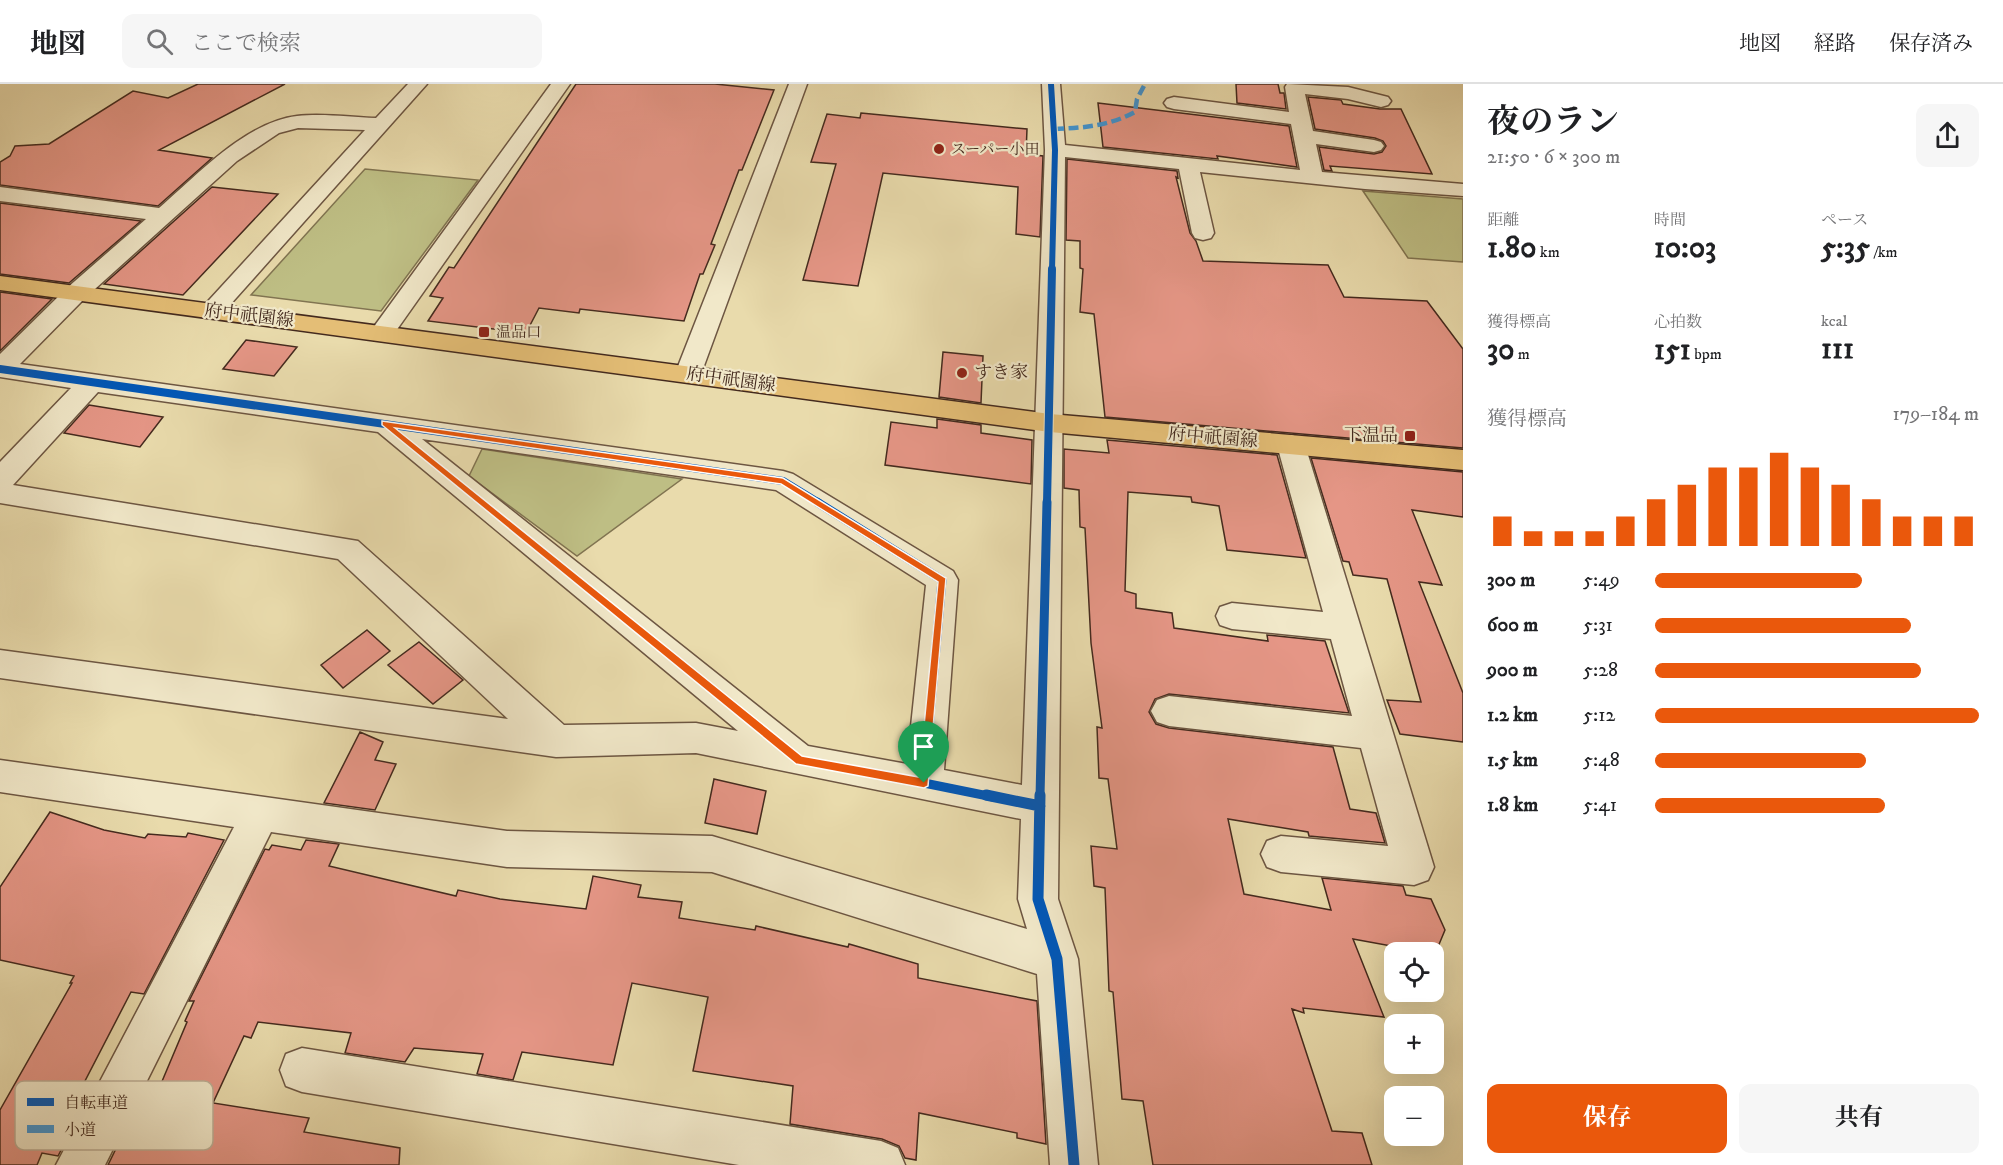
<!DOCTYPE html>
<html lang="ja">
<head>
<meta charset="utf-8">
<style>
  :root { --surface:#fff; --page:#f6f6f6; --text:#202124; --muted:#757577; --line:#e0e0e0; --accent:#ea580c }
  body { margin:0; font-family:"IM FELL DW Pica","Noto Serif JP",serif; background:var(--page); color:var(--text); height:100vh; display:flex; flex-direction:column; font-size:22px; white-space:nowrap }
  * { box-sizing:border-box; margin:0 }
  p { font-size:20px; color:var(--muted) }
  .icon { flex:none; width:33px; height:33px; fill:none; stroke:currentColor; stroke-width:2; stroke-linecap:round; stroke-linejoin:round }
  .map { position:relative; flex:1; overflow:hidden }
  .sheet { display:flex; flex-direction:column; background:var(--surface); width:540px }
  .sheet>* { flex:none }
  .tools { position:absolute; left:1384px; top:858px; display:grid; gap:12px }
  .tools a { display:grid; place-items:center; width:60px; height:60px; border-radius:12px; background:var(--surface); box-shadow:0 6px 24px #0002; font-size:30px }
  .pin { position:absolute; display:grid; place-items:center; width:51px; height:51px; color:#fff; margin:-62px -26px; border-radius:50% 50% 50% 0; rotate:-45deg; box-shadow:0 0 6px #0007 }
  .pin .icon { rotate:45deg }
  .round { display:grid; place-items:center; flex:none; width:63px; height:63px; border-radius:12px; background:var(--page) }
  .summary { display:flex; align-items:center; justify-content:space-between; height:102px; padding:0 24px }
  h1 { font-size:33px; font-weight:700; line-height:45px }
  .stats { display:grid; grid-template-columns:repeat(3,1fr); gap:9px; height:102px; padding:6px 24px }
  .stats div { display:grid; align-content:center }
  .stats b { font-size:30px; font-weight:700 }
  .stats small { font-size:16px; font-weight:400 }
  .stats p { font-size:16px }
  .chart { height:168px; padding:12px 24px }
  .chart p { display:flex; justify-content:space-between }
  .chart svg { width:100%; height:108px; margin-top:6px; stroke:var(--accent); stroke-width:6 }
  .action { display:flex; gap:12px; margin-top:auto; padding:12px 24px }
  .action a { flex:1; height:69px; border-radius:12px; background:var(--accent); color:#fff; font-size:24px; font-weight:700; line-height:69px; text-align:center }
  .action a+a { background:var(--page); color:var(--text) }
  ul { padding:0 24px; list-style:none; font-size:20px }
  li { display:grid; grid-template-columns:96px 72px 1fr; align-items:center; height:45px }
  li i { height:15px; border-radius:8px; background:var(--accent) }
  header { display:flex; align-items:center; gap:36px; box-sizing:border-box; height:84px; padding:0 30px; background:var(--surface); border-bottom:2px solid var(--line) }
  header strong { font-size:28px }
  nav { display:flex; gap:33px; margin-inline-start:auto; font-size:21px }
  .search { width:420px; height:54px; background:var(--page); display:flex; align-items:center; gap:15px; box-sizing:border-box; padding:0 21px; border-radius:12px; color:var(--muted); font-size:22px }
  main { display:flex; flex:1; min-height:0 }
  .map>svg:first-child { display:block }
  .green { fill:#bebe84; stroke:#817451; stroke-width:1.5 }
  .building { fill:#e59686; stroke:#442a1e; stroke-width:1.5 }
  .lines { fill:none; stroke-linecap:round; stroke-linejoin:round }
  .minor-casing { stroke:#6d5642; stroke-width:3 }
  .major-casing { stroke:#442a1e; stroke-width:3 }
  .minor { fill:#f1e8c9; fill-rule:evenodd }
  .major { fill:#e4be76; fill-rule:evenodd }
  .quiet { stroke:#4096d5; stroke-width:4.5; stroke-dasharray:10 4.5; stroke-linecap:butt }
  .cycleway-far3-casing { stroke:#f1e8c9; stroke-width:8 }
  .cycleway-far2-casing { stroke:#f1e8c9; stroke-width:10 }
  .cycleway-far1-casing { stroke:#f1e8c9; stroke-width:13 }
  .cycleway-casing { stroke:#f1e8c9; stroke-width:15 }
  .cycleway-far3 { stroke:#0057b8; stroke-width:6 }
  .cycleway-far2 { stroke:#0057b8; stroke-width:8 }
  .cycleway-far1 { stroke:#0057b8; stroke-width:9 }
  .cycleway { stroke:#0057b8; stroke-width:11 }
  .route { fill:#ea580c; stroke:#fff; stroke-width:1.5; fill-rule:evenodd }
  .poi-dot { fill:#8f2418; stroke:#f1e8c9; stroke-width:2 }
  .labels { text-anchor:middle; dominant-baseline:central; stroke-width:4.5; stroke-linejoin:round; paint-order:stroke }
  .far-poi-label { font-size:15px; fill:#442a1e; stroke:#f1e8c9; text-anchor:start }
  .street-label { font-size:18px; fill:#442a1e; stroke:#f1e8c9 }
  .poi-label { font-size:18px; fill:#442a1e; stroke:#f1e8c9; text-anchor:start }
  .key { fill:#f1e8c9; stroke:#bdaf96; stroke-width:1.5 }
  .key-label { font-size:16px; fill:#442a1e }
</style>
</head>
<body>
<header>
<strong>地図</strong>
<div class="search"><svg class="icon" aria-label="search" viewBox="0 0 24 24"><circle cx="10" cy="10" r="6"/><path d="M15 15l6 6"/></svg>ここで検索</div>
<nav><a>地図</a><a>経路</a><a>保存済み</a></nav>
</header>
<main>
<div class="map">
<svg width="1463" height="1081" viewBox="0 0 1463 1081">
  <rect width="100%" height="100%" fill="#e9dbac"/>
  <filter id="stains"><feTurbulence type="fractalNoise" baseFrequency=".00333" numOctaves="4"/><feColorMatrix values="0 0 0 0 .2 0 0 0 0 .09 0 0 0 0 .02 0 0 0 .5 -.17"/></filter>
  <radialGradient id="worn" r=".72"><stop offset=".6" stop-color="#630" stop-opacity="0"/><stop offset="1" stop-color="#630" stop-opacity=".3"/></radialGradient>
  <!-- green -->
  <path class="green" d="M365,85l113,11 -97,131 -130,-16z
    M1363,107l100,8v63l-55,-4z
    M482,365l200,30 -105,77 -108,-80z"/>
  <!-- building -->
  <path class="building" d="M198,0h87l-126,66 53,8 -54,48 -158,-21v-23l10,-6 5,-10 34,-2 84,-53 35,7z
    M576,0h139l59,6 -32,80h-3l-28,74 4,1 -12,29h-3l-16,47 -104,-12 -1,4 -40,-5 -13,25 -98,-12 15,-23 -13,-2 19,-29 5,1z
    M1236,0h42l2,9h4l2,16 -49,-6z
    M1308,13l33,3 2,4 37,5h21l31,65 -102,-8 2,5 -8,-1 -5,-23 55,7 8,-2 4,-6 -3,-5 -8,-3 -60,-9z
    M1098,19l191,23 8,41 -80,-11 1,3 -115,-12z
    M861,29l166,16 -1,25 17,2 -3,81 -24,-3 2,-47 -135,-14 -25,113 -55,-6 33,-116 -25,-2 16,-48 33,4z
    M1067,75l110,12 1,7 -2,-1 14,56 6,8 7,20 125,4 16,32 83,4 36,48v99l-358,-31 -11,-103 -14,-2 3,-43 -3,-1v-27l-14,-1z
    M212,103l66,7 -95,101 -79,-11z
    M0,119l141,18 -72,62 -69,-9z
    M0,208l52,7 -52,52z
    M246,256l51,7 -23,29 -51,-7z
    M943,268l40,4 -2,47 -42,-6z
    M89,321l74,12 -23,30 -76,-14z
    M937,335l44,6v8l51,7 -1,44 -146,-19 6,-43 46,6z
    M1107,356l170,15 29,103 -79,-8 -8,-44 -27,-4 -1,-5 -63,-5 -3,99 11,3v14l36,5 2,15 94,13 -1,-6 58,6 24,72 -180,-19 -14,5 -6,13 7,12 13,4 164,19 17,62 26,4 9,30 -76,-7 -1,-4 -80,-13 16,75 87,16 -9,-32 81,8 3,9 25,4 14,31 -10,24 -82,-15 31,78 -81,-9 1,5 -12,-4 40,122 30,2 10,32h-219l-10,-64 -21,-2 -9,-107 -4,-1 -4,-103 -11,-2 -3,-40 26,3 -9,-70 -9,-1 -2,-51 5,1 -11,-85 -6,-115 -5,-1 -1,-37 -15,-2v-39l45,4z
    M1311,374l152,14v45l-51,-7 30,75 -23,-3 44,111v49l-63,-8 -13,-34 34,2 -34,-123 -34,-4 -4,-13 -6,-1z
    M367,546l23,21 -47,37 -22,-23z
    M419,558l44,38 -30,24 -45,-39z
    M360,648l23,10 -8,18 21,4 -21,46 -51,-7z
    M714,695l52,12 -9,43 -52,-11z
    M50,728l54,18 41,8 3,-4 38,3 2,-4 36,7 -80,154 -13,-2 -61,118 11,2 -23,44 -16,-3 -5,12h-37v-55l72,-127h-2l4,-7 -74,-16v-73z
    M306,756l33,4 -10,22 127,30 2,-6 42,9 86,10 7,-33 48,9 -3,12 44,5 -3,16 76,12 1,-4 92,21 1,-3 69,20v14l119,23 9,143 -29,-6v-5l-98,-20 -3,47 -11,-2 -6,-12 -17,-7 -92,-15 3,-38 -100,-15 15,-74 -76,-14 -19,82 -91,-13 -9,28 -36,-6 6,-20 -69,-6 -9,14 -60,-9 6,-20 -93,-11 -7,16 -7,-2 -31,67 96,15 -5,14 96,16 -1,17h-291l21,-43 15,2 43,-102 -2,-1 9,-20h-5l76,-152 4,1 3,-5 29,5z"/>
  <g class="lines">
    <!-- minor casing -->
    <g class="minor-casing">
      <path id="minor" d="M408,0h19l-207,232 -9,2 -9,-2 -3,-5 166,-181 -67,-2 -19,5 -42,28 -152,137 -65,66 763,107 10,3 160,97 5,9 -14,190 78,15 23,-635 -3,-66h18l5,61 235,25 -9,-46 -117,-15 -7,-2 -3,-4 3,-4 7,-2 115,15 -4,-25 2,-3 61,3 40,10 3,4 -3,4 -7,2 -33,-8 -43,-5 8,37 61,9 7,2 3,4 -3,4 -7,2 -58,-8 6,28 141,12v12l-98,-7 -165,-17 14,61 -3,5 -8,2 -8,-2 -3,-5 -13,-64 -114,-12 -7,742 20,60 20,206h-48l-13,-191 -325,-102 -205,-5 -236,-35 -166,333h-49l178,-338 -234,-35v-32l507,71 205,5 315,93 -9,-30 3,-80 -325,-66 -140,4 -556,-79v-28l508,69 -170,-160 -338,-56v-41l71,-74 -71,-11v-23l67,-66 79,-69 -146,-18v-14l159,21c38,-33 87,-86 138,-92 25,-3 54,1 79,2zM98,308l280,40 360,299 -42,-8 -132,2 -206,-184 -345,-56zM422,355l354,51 150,95 -19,179 -99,-18z
        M551,0h19l-179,254 -9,3 -9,-3 -4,-5 4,-5z
        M789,0h18l-106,290 -4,6 -9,2 -9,-2 -4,-6z
        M1291,351l10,3 4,7 129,422 -6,13 -14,5 -133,-13 -14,-5 -6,-13 6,-13 14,-5 107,10 -27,-98 -192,-22 -12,-4 -6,-11 6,-11 12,-4 183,20 -21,-77 -99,-10 -12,-4 -4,-9 4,-9 12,-4 91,9 -46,-167 4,-7z
        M302,964l579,93 17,7 7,17h-166l-437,-73 -16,-6 -6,-16 6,-16z"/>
    </g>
    <!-- major casing -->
    <g class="major-casing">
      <path id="major" d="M0,192l1050,138 413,36v20l-413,-38 -1050,-142z"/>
    </g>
    <!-- minor -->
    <use href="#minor" class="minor"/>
    <!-- major -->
    <use href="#major" class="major"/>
    <!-- quiet -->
    <path class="quiet" d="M1054,45c29,-1 55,-3 81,-17l2,-13 8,-15"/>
    <!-- cycleway-far3 casing -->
    <g class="cycleway-far3-casing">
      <path id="cycleway-far3" d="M1051,0l4,66 -3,120"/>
    </g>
    <!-- cycleway-far2 casing -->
    <g class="cycleway-far2-casing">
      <path id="cycleway-far2" d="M0,285l783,112 36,22
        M1047,419l5,-234"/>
    </g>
    <!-- cycleway-far1 casing -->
    <g class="cycleway-far1-casing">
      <path id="cycleway-far1" d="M817,418l125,78 -18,203 69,14
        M1040,713l7,-295"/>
    </g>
    <!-- cycleway casing -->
    <g class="cycleway-casing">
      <path id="cycleway" d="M986,711l54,11
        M1040,711l-2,104 19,60 17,206"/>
    </g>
    <!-- cycleway-far3 -->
    <use href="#cycleway-far3" class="cycleway-far3"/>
    <!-- cycleway-far2 -->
    <use href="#cycleway-far2" class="cycleway-far2"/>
    <!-- cycleway-far1 -->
    <use href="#cycleway-far1" class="cycleway-far1"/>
    <!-- cycleway -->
    <use href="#cycleway" class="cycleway"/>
  </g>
  <!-- route -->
  <path class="route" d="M382,337l401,57 163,100 -18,208 -4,2 -128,-24 -414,-339zM395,344l386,56 157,98 -19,195 -117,-21z"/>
  <!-- markers -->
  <g class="poi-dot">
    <circle cx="939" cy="65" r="6"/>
    <rect x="478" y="242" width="12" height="12" rx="3"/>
    <circle cx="962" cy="289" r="6"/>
    <rect x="1404" y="346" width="12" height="12" rx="3"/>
  </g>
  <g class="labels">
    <!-- far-poi labels -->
    <g class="far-poi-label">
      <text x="951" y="65">スーパー小田</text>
      <text x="496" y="248">温品口</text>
    </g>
    <!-- street labels -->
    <g class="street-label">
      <text transform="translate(249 232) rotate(7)">府中祇園線</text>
      <text transform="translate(731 296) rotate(8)">府中祇園線</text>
      <text transform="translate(1213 354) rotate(5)">府中祇園線</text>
    </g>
    <!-- poi labels -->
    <g class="poi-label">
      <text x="974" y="289">すき家</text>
      <text x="1398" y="352" text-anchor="end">下温品</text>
    </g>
  </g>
  <!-- legend -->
  <rect x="15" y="997" width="198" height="69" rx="9" class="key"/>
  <rect x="27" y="1014" width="27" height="8" fill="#0057b8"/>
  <rect x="27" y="1041" width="27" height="8" fill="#4096d5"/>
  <g class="key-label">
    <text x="64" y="1024">自転車道</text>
    <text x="64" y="1051">小道</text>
  </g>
  <rect width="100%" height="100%" filter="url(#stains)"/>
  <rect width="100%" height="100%" fill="url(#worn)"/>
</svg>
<div class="tools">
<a><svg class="icon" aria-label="locate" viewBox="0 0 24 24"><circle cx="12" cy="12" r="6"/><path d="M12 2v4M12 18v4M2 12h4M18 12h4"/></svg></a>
<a>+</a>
<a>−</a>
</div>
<div class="pin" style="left:924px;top:699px;background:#1e9e55"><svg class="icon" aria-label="arrive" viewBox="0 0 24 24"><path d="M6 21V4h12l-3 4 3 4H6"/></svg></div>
</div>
<section class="sheet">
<div class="summary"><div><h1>夜のラン</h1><p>21:50 · 6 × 300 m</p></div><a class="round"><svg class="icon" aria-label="share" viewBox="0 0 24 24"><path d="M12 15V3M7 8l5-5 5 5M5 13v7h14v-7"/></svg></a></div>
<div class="stats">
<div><p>距離</p><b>1.80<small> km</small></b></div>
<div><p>時間</p><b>10:03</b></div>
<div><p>ペース</p><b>5:35<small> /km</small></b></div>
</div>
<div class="stats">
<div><p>獲得標高</p><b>30<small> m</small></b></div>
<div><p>心拍数</p><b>151<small> bpm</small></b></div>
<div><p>kcal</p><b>111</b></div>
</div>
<div class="chart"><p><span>獲得標高</span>179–184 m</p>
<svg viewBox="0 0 160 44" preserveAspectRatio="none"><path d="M5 44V32M15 44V38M25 44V38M35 44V38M45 44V32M55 44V25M65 44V19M75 44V12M85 44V12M95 44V6M105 44V12M115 44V19M125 44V25M135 44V32M145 44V32M155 44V32"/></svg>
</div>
<ul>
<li><b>300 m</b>5:49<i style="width:64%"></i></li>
<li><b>600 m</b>5:31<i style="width:79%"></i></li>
<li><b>900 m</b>5:28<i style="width:82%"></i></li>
<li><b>1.2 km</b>5:12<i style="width:100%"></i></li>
<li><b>1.5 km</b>5:48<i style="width:65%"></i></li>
<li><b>1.8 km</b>5:41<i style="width:71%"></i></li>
</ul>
<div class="action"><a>保存</a><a>共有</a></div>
</section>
</main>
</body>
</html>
